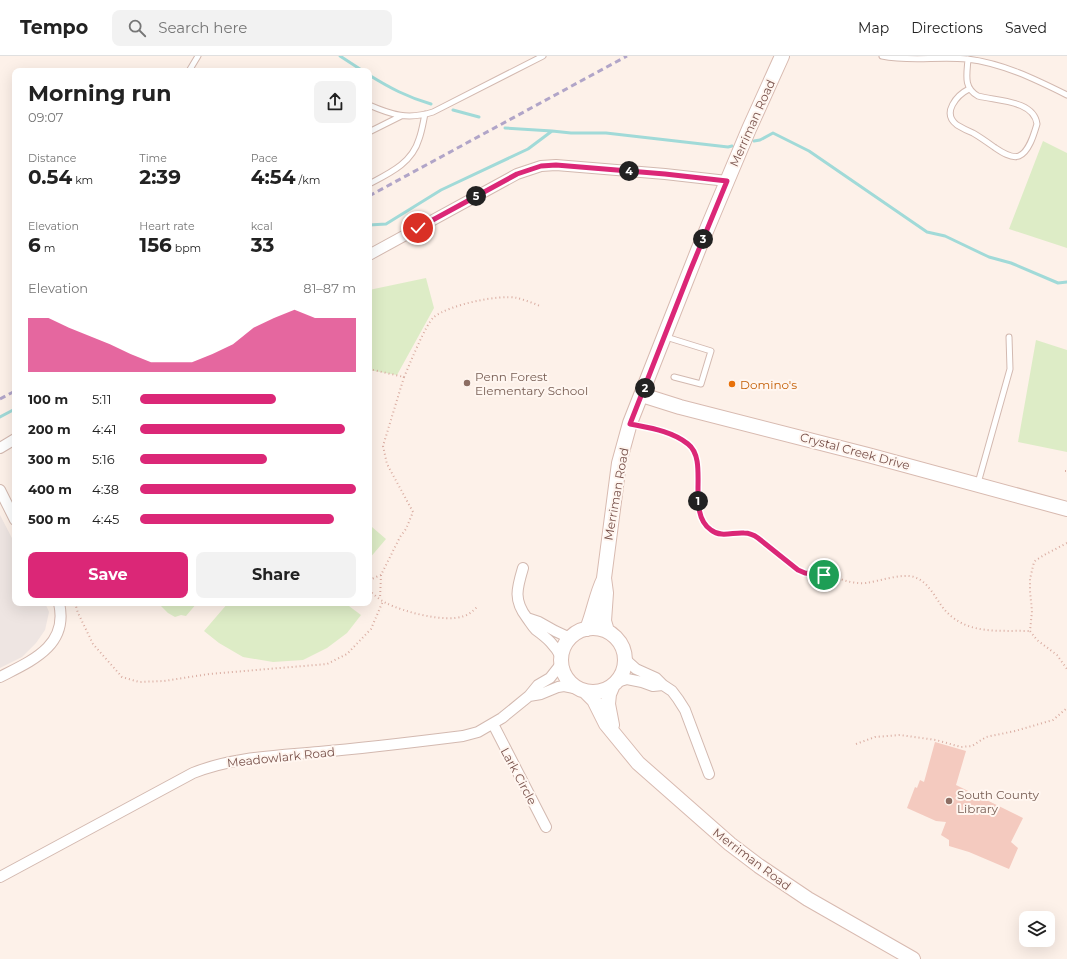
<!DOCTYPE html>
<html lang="en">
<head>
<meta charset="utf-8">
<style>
  :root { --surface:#fff; --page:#f2f2f2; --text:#222; --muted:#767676; --line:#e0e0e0; --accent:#db2777 }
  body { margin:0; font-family:Montserrat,sans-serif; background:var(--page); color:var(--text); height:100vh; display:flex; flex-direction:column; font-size:15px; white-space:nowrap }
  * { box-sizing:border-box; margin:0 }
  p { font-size:13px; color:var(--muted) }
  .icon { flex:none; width:22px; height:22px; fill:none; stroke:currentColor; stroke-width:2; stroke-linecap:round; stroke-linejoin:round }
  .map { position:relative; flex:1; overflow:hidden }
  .side { position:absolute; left:12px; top:12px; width:360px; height:538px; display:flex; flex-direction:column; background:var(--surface); border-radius:8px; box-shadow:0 4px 16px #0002 }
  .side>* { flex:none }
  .controls { position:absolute; left:1019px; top:855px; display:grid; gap:8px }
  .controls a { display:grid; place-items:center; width:36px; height:36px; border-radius:8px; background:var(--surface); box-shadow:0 4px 16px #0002; font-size:20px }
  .pin { position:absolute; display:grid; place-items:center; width:34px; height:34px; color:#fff; margin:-17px; border:2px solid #fff; border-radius:50%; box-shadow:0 1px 4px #0007 }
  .km { position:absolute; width:20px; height:20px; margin:-10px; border-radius:50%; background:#222; color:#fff; font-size:11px; line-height:20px; text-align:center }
  .round { display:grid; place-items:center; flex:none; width:42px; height:42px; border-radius:8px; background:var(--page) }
  .head { display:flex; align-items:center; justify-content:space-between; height:68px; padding:0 16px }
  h1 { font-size:22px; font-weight:700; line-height:30px }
  .metrics { display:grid; grid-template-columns:repeat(3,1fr); gap:6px; height:68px; padding:4px 16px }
  .metrics div { display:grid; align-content:center }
  .metrics b { font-size:20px; font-weight:700 }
  .metrics small { font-size:11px; font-weight:400 }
  .metrics p { font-size:11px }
  .chart { height:112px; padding:8px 16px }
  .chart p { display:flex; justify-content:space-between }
  .chart svg { width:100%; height:72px; margin-top:4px; fill:var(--accent); opacity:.7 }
  .action { display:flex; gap:8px; margin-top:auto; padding:8px 16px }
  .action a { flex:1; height:46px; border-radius:8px; background:var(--accent); color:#fff; font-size:16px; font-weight:700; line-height:46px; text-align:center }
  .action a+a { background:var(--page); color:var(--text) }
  ul { padding:0 16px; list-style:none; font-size:13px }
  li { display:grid; grid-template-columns:64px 48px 1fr; align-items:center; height:30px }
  li i { height:10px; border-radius:5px; background:var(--accent) }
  header { display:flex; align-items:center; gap:24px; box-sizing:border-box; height:56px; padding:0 20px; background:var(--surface); border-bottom:1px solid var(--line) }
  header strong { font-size:19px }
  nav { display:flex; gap:22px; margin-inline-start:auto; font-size:14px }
  .search { width:280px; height:36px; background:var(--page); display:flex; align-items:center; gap:10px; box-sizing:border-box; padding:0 14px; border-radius:8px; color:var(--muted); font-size:15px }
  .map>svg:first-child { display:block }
  .industrial { fill:#eee5e2 }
  .green { fill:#ddecc6 }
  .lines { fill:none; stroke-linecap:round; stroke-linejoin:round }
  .stream { stroke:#a1dad8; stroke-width:3 }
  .building { fill:#f4cabf }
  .lane-casing { stroke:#d3b9b0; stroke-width:7 }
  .street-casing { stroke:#d3b9b0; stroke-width:12 }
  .secondary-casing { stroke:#d8bab0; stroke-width:16 }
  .path { stroke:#d9aca1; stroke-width:2; stroke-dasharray:1 3; stroke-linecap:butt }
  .lane { stroke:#fff; stroke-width:5 }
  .street { stroke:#fff; stroke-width:10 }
  .secondary { stroke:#fff; stroke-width:14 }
  .rail { stroke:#b1a5c8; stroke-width:3; stroke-dasharray:6 4; stroke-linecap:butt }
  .route-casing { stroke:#fff; stroke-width:8 }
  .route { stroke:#db2777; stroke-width:5 }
  .education-dot { fill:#8d6e63; stroke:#fff6f0; stroke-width:1.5 }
  .food-dot { fill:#e8710a; stroke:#fff6f0; stroke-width:1.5 }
  .labels { text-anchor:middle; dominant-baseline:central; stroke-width:4; stroke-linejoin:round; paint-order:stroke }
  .street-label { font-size:12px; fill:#79524b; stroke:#fff6f0 }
  .education-label { font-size:12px; fill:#785e54; stroke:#fff6f0; text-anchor:start }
  .food-label { font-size:12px; fill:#c56008; stroke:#fff6f0; text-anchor:start }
</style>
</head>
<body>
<header>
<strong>Tempo</strong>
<div class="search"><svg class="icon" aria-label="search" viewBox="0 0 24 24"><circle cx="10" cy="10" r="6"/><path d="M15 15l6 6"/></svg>Search here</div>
<nav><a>Map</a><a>Directions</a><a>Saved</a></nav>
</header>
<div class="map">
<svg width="1067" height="903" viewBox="0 0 1067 903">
  <rect width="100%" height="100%" fill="#fdf1e9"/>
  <!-- industrial -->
  <path class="industrial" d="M0,459l15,29v59h30l4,9 -4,18 -9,13 -14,14 -22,11z"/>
  <!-- green -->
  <path class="green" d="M1043,85l24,12v95l-58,-19z
    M426,222l8,30 -37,67 -28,-5v-80z
    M1036,284l31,10v102l-49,-10z
    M372,471l14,12 -17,20v-28z
    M158,547h39l-11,13 -5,-1 -6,2 -7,-4z
    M228,547h117l16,12 -14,18 -20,15 -24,12 -30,2 -30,-5 -24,-14 -15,-12z"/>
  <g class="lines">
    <!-- stream -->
    <path class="stream" d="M340,0l23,15
      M369,19c21,13 38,22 62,29
      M453,54l26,7
      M505,72l47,3 19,2h35l122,14 4,-1
      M754,85l6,-1 13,-7 36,18 118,81 18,4 44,21 22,6 47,20 9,-1
      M369,169l17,-1 55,-34 87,-41 24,-18
      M0,361l15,-8"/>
  </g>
  <!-- building -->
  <path class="building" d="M935,686l31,9 -10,34 67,33 -12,24 7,6 -9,21 -40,-17 -20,-6v-6l-8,-5 5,-13 -10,-1 -29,-13 8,-21 2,1 3,-8 4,2z"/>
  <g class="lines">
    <!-- lane casing -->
    <g class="lane-casing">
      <path id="lane" d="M882,0c29,6 56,0 85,3 35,4 68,20 100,36
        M968,3c-1,15 -5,29 10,37 18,5 56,4 59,28 -3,10 -8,28 -18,32 -8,3 -19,-5 -25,-9 -7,-5 -14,-10 -21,-14 -5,-2 -11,-5 -16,-8 -16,-12 0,-30 12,-36
        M189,15l9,-15
        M369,49c23,10 39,15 64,7l110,-56
        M369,76l32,-16
        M369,128c21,-11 43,-21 50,-45 3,-8 4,-16 6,-25
        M666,281l45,14 -10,33 -27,-7
        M978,427l32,-114 -1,-32"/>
    </g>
    <!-- street casing -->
    <g class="street-casing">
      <path id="street" d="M369,199l148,-81 24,-8 15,-1 109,9 62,7
        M0,392l15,-9
        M0,434l15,30
        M523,512c-6,20 -10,32 4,50 3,4 5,8 9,12 11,8 19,15 25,27
        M527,562l12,4 16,9 15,7
        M626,604l10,9 20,9 7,7 9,6 6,8 7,11 24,64
        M0,621c31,-16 69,-31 59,-74
        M617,626l10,-3 15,3 11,4 10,-1
        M529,640l12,-2 17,-7 6,-1 15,3
        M493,668l53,103
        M0,821l193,-104c40,-16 83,-17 126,-21 48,-4 96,-10 144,-16l15,-4 24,-14 27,-22 9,-11 12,-7 11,-14"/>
    </g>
    <!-- secondary casing -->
    <g class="secondary-casing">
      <path id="secondary" d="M642,339l38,12 188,48 199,54
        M561 604a32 32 0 1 1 64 0a32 32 0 1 1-64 0Z
        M587,573c7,-17 9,-34 17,-50
        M607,575l-3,-10 2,-28 -2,-15 15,-115 11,-40 69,-175 50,-119 33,-73
        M612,631l-3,7 -1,10 4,21
        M586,636l8,8 12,24 32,39 92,81 29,22 49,33 105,60"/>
    </g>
    <!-- path -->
    <path class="path" d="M369,313l35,8 -21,69 4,18 26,48 -7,17 -6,8 -19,38 -1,24
      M404,321c6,-13 21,-52 30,-60 15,-12 65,-23 83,-19 8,2 16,5 23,8
      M641,370c16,3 42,10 52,23 4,5 4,12 4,18 1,18 -2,52 14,63 10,7 22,2 33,3 5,0 10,2 14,5l40,32c11,5 21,3 33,6 12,4 22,8 35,7 14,-2 36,-10 48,-6 13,4 20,18 27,28 22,31 56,25 89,26
      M1065,415h2
      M1067,487l-21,11 -10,6 -2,2 -4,17v12l2,20 -2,20 7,9 20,15 10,14
      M369,524l12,-5
      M369,534c5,5 11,10 17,13 18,9 59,20 78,13 6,-2 9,-5 13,-9
      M75,547l3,10 15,31 29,33 17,5 25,-1 45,-7 118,-10 20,-10 24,-25 12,-28
      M856,688l19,-7 25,-2 36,5 25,7 11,-1 14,-9 29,-6 38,-11 14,-12"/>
    <!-- lane -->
    <use href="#lane" class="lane"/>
    <!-- street -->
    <use href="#street" class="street"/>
    <!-- secondary -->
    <use href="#secondary" class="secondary"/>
    <!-- rail -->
    <path class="rail" d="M369,140l258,-140
      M0,343l15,-8"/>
  </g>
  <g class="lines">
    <!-- route casing -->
    <g class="route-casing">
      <path id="route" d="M418,172l99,-54 24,-8 15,-1 109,9 62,7 -37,90 -60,153c20,4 42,7 58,20 22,17 -3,68 23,86 10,8 22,2 33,3 5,0 10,2 14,5l40,32 7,3 19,2"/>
    </g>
    <!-- route -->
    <use href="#route" class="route"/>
  </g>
  <!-- markers -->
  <g class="education-dot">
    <circle cx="467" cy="327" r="4"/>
    <circle cx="949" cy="745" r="4"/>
  </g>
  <circle class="food-dot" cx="732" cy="328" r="4"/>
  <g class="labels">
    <!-- street labels -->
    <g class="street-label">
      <text transform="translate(752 67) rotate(-66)">Merriman Road</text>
      <text transform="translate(855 395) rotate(15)">Crystal Creek Drive</text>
      <text transform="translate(616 438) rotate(-80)">Merriman Road</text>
      <text transform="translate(281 701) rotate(-6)">Meadowlark Road</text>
      <text transform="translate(519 720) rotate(62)">Lark Circle</text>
      <text transform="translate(752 803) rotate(37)">Merriman Road</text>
    </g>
    <!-- education labels -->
    <g class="education-label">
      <text x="475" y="320">Penn Forest<tspan x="475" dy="14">Elementary School</tspan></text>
      <text x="957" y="738">South County<tspan x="957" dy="14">Library</tspan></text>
    </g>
    <!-- food labels -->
    <g class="food-label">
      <text x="740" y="328">Domino's</text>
    </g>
  </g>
</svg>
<div class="controls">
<a><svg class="icon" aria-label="layers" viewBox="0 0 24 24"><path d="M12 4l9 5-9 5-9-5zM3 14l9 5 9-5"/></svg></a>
</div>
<div class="pin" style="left:824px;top:519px;background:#1e9e55"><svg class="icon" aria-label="arrive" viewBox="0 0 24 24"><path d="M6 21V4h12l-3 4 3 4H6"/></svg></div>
<div class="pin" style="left:418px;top:172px;background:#d93025"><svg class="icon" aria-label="check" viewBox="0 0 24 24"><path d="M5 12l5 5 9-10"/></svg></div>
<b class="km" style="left:698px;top:445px">1</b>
<b class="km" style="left:645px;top:332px">2</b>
<b class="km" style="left:703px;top:183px">3</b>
<b class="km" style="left:629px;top:115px">4</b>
<b class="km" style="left:476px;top:140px">5</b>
<section class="side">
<div class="head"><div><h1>Morning run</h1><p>09:07</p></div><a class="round"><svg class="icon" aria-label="share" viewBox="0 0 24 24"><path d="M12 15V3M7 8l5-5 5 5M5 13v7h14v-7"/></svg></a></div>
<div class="metrics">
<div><p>Distance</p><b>0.54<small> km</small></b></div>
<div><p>Time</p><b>2:39</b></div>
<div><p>Pace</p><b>4:54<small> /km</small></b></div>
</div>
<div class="metrics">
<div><p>Elevation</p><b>6<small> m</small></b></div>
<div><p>Heart rate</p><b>156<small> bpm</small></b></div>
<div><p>kcal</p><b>33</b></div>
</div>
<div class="chart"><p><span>Elevation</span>81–87 m</p>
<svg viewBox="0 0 160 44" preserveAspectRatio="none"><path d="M0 44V11L10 11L20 17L30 22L40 27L50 33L60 38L70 38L80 38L90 33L100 27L110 17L120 11L130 6L140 11L150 11L160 11V44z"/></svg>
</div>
<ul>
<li><b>100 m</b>5:11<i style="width:63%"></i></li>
<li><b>200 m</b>4:41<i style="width:95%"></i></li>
<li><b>300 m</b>5:16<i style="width:59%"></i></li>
<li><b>400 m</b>4:38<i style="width:100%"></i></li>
<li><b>500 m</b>4:45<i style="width:90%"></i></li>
</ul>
<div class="action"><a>Save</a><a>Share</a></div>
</section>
</div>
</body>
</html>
